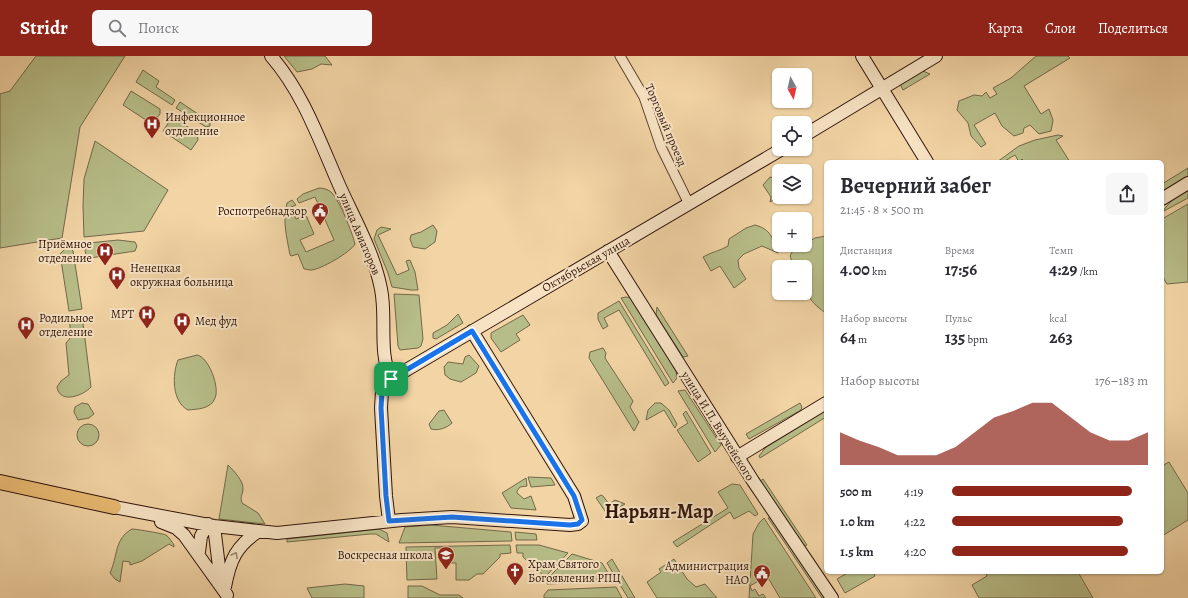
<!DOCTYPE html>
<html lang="ru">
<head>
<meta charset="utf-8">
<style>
  :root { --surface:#fff; --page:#f7f7f7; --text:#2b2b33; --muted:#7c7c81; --accent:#8f2418 }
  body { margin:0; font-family:Alegreya,serif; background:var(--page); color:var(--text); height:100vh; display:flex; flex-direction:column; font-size:15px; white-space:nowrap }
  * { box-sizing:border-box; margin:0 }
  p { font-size:13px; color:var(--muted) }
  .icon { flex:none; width:22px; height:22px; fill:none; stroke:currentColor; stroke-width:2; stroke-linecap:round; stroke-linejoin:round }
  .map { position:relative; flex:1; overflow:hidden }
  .drawer { position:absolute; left:824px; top:104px; width:340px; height:414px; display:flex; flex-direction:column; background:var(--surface); border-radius:6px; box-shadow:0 1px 3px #0004 }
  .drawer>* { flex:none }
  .needle { width:26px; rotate:172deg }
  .tools { position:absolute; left:772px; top:12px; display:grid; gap:8px }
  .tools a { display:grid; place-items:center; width:40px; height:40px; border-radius:6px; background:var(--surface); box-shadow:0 1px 3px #0004; font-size:20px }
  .pin { position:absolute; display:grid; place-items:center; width:34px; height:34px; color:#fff; margin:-17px; border-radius:8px; box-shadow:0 2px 6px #0006 }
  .round { display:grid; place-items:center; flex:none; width:42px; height:42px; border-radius:6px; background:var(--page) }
  .headline { display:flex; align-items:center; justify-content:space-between; height:68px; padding:0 16px }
  h1 { font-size:22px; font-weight:700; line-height:30px }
  .figures { display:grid; grid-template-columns:repeat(3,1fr); gap:6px; height:68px; padding:4px 16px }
  .figures div { display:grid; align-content:center }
  .figures b { font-size:17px; font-weight:700 }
  .figures small { font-size:11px; font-weight:400 }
  .figures p { font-size:11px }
  .chart { height:112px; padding:8px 16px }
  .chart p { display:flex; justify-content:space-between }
  .chart svg { width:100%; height:72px; margin-top:4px; fill:var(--accent); opacity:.7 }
  ul { padding:0 16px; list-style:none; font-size:13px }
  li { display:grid; grid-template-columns:64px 48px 1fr; align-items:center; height:30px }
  li i { height:10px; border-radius:5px; background:var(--accent) }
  header { display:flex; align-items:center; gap:24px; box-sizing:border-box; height:56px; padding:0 20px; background:var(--accent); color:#fff }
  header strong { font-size:19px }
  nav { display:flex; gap:22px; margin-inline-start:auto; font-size:14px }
  .search { width:280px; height:36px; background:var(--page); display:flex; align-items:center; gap:10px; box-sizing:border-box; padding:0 14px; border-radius:6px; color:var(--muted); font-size:15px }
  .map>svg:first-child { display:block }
  .green { fill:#b7bd88; stroke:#736849 }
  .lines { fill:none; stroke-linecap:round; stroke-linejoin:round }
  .street-casing { stroke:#604431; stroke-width:11 }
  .secondary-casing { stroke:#2f140a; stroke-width:14 }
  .primary-casing { stroke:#2f140a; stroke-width:16 }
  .street { stroke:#f7e3c4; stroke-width:9 }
  .secondary { stroke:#f7e3c4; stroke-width:12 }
  .primary { stroke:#e9ba72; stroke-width:14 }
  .oneway { stroke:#9d8670 }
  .route-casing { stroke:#fff; stroke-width:8 }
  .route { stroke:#1a73e8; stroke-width:5 }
  .labels { text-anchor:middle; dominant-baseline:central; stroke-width:4; stroke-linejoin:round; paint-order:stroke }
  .poi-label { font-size:12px; fill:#2f140a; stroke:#f7e3c4; text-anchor:start }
  .street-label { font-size:12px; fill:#2f140a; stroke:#f7e3c4 }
  .town-label { font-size:20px; font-weight:bold; fill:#2f140a; stroke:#f7e3c4 }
</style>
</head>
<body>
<header>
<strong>Stridr</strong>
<div class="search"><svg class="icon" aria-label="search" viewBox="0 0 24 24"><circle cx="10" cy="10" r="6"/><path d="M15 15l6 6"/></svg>Поиск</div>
<nav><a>Карта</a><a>Слои</a><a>Поделиться</a></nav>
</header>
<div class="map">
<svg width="1188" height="542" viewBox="0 0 1188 542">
  <rect width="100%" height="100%" fill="#f2d4a5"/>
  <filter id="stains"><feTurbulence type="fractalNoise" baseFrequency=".005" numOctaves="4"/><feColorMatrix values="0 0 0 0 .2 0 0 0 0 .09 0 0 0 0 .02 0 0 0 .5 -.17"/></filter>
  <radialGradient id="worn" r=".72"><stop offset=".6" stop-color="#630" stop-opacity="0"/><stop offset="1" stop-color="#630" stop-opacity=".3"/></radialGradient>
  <!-- green -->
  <path class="green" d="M36,0h89l-45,71 -18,111 -62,10v-154l10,-3z
    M284,0h41l7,9 -11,-1 -9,5 -15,3z
    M1036,0h32l2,2 -46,28 17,28 8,-5 4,11 -2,11 -12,3 -9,-9 -6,3 -1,5 -9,3 -12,-10 -7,-13 -21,12 12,19 -5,3 -10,-11 -3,-13 -11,-13 2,-9 15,-6 8,1 4,-4 4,6 7,-4 -4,-6 18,-10z
    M143,14l16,11 -3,6 19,13 -3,5 -36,-23z
    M923,15l7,3 -27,16 -3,-6z
    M131,35l29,18v5l-8,10 -29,-19z
    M180,46l30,20v4l-4,1 -30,-19z
    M171,63l6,4 2,-2 18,12 1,7 -7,10 -28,-19z
    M1058,79l5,1 -7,4 14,22h-45l-3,-3 -3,3 -4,-7 -12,7h-6l22,-16 16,-6z
    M95,85l73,49 -24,41 -60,6 -1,-31 1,-27z
    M1188,112v8l-26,16v-8z
    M770,121l9,2v18l-9,5 1,-5 -8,-12z
    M319,132c4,0 8,1 12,4 9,9 21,40 24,52 -4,8 -35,26 -44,26 -3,0 -5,-1 -7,-1l-6,-15 -7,2 -1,-1c-3,-17 -8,-35 -3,-52l5,-3 4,5 -5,2 5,12 10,-4 8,19 -14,6 6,12 28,-12 -19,-43 -16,6 -2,-4 6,-5z
    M1188,134v8l-26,14 10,-12z
    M1188,148v78l-21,2 -5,-8v-57z
    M433,169l4,6 -2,11 -10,7 -12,-2 -3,-8 1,-4 10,-3z
    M755,169c16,4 18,14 23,28l-16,-7 -18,8 -6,6 1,8 7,11 -12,9 -14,-22 -9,5 -8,-14c8,-5 17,-6 25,-11l1,-7 17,-11z
    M381,171l10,2 -13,6 19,40 12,-5 -3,-9 4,-1 5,12 3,18h-7l-19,-3 -4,-14 -14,-34 3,-9z
    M826,180v77c-21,-14 -21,-23 -21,-46h-11l-4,-11 2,-4 23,-14z
    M118,184l17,2 2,4 -2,5 -45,7 -4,-3 -1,-5 4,-7z
    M65,193h6l2,2 9,58 -13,2 -9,-57z
    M394,238l25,1 4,44 -2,7 -3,2 -18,2 -2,-4z
    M626,241l6,1 44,73 1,7 -4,5 -52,-85z
    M619,245l50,82 -4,3 -46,-76 -15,8 4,8 -5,3 -5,-10v-6z
    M657,251l31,49 -5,1 -27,-42z
    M458,258l5,9 -27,16 -3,-1v-5l14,-8z
    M82,259l9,72c-7,8 -31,18 -34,0l4,-6 8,-6 -3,-32 5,-6 -2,-20z
    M523,259l7,10 -14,9 4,6 -19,12 -10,-14v-5z
    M603,292l3,5 -1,5 28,43 -3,6 9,15 -5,9 -45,-73 1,-6z
    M197,299c12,2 23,33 18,43 -4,11 -17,11 -27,12 -16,-8 -16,-35 -10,-50z
    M469,299l10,11 -3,7 -15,9 -11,-3 -5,-4 -1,-8 4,-5 15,2 2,-7z
    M685,334l36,55 -6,7 -37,-61z
    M82,347l6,1 6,10 -5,4 -11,2 -4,-8 1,-5z
    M655,347h6l8,7 8,14 -2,4 -11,-18 -18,10 2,-10z
    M800,347l2,4 -1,3 -52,29 -3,-5z
    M444,354l8,13c-5,5 -14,8 -21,6l-2,-5 10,-13z
    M826,354v7l-66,41 -1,-2 7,-9z
    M686,355l25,42 -13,9 -21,-32 11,-7 -5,-9z
    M77 379a11 11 0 1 1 22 0a11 11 0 1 1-22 0Z
    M1169,406l19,31v27l-26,16v-70z
    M228,409c6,6 16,16 15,25 -1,6 -3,7 -1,13l16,10 7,11 -46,-5z
    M528,421l23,1 4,7 -24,2z
    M526,422l1,8 -7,1 -3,4v2l7,6 7,-3 5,14 -25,-2 -9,-15z
    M763,423l44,66 -5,1 -43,-64z
    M732,428l8,1 18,29 -3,2 -6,-5 -15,8 -4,-7 -53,35 -4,-5 55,-34 -10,-16z
    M601,439l2,1 6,8 6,-4 10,4 -18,10 -11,-16z
    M764,462l52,80h-36l-13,-22 -17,10 2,5 3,-2 4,7 4,-2 3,4h-17l4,-64 6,-11z
    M768,462h4l54,80h-4z
    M431,469l80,7 1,9 -113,2 6,-16z
    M132,473c4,0 33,5 34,6 3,2 6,7 8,10v2l-5,-3 -27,17 -12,4v-3l-7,-1 -3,21 -5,-3 -5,-6c8,-17 4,-34 22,-44z
    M379,473l8,4 2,9 -13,-8h-6l-83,8v-3z
    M515,476l21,2 1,6h-21z
    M510,489l1,8 -11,1v3l-17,17h-6l-8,6h-13v-17h-9l-1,-15h-11l2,31 -30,1 -1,-33z
    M516,489h23l29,8 -23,24 -22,-20v-4h-6z
    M572,498l30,9 11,18 -66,3v-5z
    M612,503l23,39h-7l-21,-35z
    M674,503l13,20 9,8 9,-3 12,14h-60l-10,-16 14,-10 -2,-3z
    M849,516h24l2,4 -30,17 -8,-14z
    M986,516h92l15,26h-114l-7,-13 15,-9z
    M345,528l19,2v12h-52l-5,-10z
    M408,530h14l18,9h19l4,3h-55z
    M616,531l6,11h-78v-3l4,-5z"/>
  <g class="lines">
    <!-- street casing -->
    <g class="street-casing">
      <path id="street" d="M620,0l24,41 17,50 28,57"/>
    </g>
    <!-- secondary casing -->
    <g class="secondary-casing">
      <path id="secondary" d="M271,0c33,38 49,86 69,131 15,33 34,66 41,102 6,29 -3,63 10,90
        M862,0l65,106
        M805,79l131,-79
        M1162,143l26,-16
        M608,195l145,230 79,117
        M737,401l89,-54
        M114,451l100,19 63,7 125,-13 50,-3 118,8 8,-1 4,-3 -8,-25 -102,-165
        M389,465l-3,-25 -5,-88 1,-17 3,-6 6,-6 391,-230
        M161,466l15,6 8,7 43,60
        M214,470l6,49 3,9
        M199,496l2,-16 7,-12
        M225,531c5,-27 11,-41 34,-56"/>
    </g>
    <!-- primary casing -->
    <g class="primary-casing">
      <path id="primary" d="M0,426l114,25"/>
    </g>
    <!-- street -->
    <use href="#street" class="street"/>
    <!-- secondary -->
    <use href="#secondary" class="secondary"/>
    <!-- primary -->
    <use href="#primary" class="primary"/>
  </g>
  <!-- one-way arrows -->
  <defs><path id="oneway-chevron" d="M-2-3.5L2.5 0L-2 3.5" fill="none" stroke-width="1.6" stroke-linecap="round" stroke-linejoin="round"/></defs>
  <use class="oneway" href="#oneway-chevron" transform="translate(235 499) rotate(-61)"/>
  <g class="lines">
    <!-- route casing -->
    <g class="route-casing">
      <path id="route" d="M472,275l102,165 8,24 -4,4 -8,1 -118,-8 -63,4 -3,-25 -5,-88 1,-17 3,-6 6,-6z"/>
    </g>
    <!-- route -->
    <use href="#route" class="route"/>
  </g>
  <!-- icons -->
  <defs>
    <g id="hospital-pin" transform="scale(0.9)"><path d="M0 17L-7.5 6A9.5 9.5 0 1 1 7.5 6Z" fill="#8f2418" stroke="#f7e3c4"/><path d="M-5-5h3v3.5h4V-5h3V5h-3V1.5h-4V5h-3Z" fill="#fff"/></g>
    <g id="civic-pin" transform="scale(0.9)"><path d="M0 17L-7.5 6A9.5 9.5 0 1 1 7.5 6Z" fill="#8f2418" stroke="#f7e3c4"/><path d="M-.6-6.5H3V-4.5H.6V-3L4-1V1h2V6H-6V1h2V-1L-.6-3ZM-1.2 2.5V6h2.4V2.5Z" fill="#fff"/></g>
    <g id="school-pin" transform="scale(0.9)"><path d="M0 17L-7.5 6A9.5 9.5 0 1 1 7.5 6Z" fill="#8f2418" stroke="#f7e3c4"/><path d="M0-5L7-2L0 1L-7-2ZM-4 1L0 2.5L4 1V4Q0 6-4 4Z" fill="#fff"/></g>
    <g id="church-pin" transform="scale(0.9)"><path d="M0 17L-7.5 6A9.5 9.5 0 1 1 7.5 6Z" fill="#8f2418" stroke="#f7e3c4"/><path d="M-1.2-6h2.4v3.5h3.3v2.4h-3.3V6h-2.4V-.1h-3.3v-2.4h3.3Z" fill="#fff"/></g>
  </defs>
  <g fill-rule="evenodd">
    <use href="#hospital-pin" x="152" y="68"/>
    <use href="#civic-pin" x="320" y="155"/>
    <use href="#hospital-pin" x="105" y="195"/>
    <use href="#hospital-pin" x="117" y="219"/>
    <use href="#hospital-pin" x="147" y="258"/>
    <use href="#hospital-pin" x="182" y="265"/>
    <use href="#hospital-pin" x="26" y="269"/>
    <use href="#school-pin" x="446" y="499"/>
    <use href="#church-pin" x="515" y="515"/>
    <use href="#civic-pin" x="762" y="517"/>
  </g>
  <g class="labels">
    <!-- poi labels -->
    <g class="poi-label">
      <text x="165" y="61">Инфекционное<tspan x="165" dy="14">отделение</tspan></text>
      <text x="307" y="155" text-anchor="end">Роспотребнадзор</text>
      <text x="92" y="188" text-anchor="end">Приёмное<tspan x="92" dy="14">отделение</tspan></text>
      <text x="130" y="212">Ненецкая<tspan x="130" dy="14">окружная больница</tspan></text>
      <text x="134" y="258" text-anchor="end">МРТ</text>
      <text x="39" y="262">Родильное<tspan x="39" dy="14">отделение</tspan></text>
      <text x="195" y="265">Мед фуд</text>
      <text x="433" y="499" text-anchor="end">Воскресная школа</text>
      <text x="528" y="508">Храм Святого<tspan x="528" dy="14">Богоявления РПЦ</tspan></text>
      <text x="749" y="510" text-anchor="end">Администрация<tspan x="749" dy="14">НАО</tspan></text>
    </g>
    <!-- street labels -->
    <g class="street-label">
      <text transform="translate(666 69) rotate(67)">Торговый проезд</text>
      <text transform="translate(360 178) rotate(67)">улица Авиаторов</text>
      <text transform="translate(586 208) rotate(-30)">Октябрьская улица</text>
      <text transform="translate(718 370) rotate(58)">улица И.П. Выучейского</text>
    </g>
    <!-- town labels -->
    <g class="town-label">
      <text x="659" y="455">Нарьян-Мар</text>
    </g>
  </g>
  <rect width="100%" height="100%" filter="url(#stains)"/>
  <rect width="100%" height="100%" fill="url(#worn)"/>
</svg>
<div class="tools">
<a><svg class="needle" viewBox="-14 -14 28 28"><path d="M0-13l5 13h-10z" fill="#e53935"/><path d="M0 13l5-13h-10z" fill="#7c7c81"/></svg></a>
<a><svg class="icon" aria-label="locate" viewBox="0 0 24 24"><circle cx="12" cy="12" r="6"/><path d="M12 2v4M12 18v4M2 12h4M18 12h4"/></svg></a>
<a><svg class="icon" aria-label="layers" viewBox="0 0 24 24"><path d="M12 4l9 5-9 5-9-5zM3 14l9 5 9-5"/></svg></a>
<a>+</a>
<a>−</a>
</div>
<div class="pin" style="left:391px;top:323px;background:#1e9e55"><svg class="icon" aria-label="arrive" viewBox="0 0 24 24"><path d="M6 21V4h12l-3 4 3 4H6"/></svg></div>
<section class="drawer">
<div class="headline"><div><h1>Вечерний забег</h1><p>21:45 · 8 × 500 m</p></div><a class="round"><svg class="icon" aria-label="share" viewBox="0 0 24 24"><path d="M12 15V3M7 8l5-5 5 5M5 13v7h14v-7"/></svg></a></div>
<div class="figures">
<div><p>Дистанция</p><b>4.00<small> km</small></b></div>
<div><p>Время</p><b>17:56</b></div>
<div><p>Темп</p><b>4:29<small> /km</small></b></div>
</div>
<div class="figures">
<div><p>Набор высоты</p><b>64<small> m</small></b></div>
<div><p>Пульс</p><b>135<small> bpm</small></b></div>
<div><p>kcal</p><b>263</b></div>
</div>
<div class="chart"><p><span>Набор высоты</span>176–183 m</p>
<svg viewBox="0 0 160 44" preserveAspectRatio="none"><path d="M0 44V24L10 29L20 33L30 38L40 38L50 38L60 33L70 24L80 15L90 11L100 6L110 6L120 15L130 24L140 29L150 29L160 24V44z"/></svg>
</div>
<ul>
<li><b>500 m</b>4:19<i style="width:92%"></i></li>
<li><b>1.0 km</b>4:22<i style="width:87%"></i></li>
<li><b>1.5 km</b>4:20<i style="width:90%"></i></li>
</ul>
</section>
</div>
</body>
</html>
